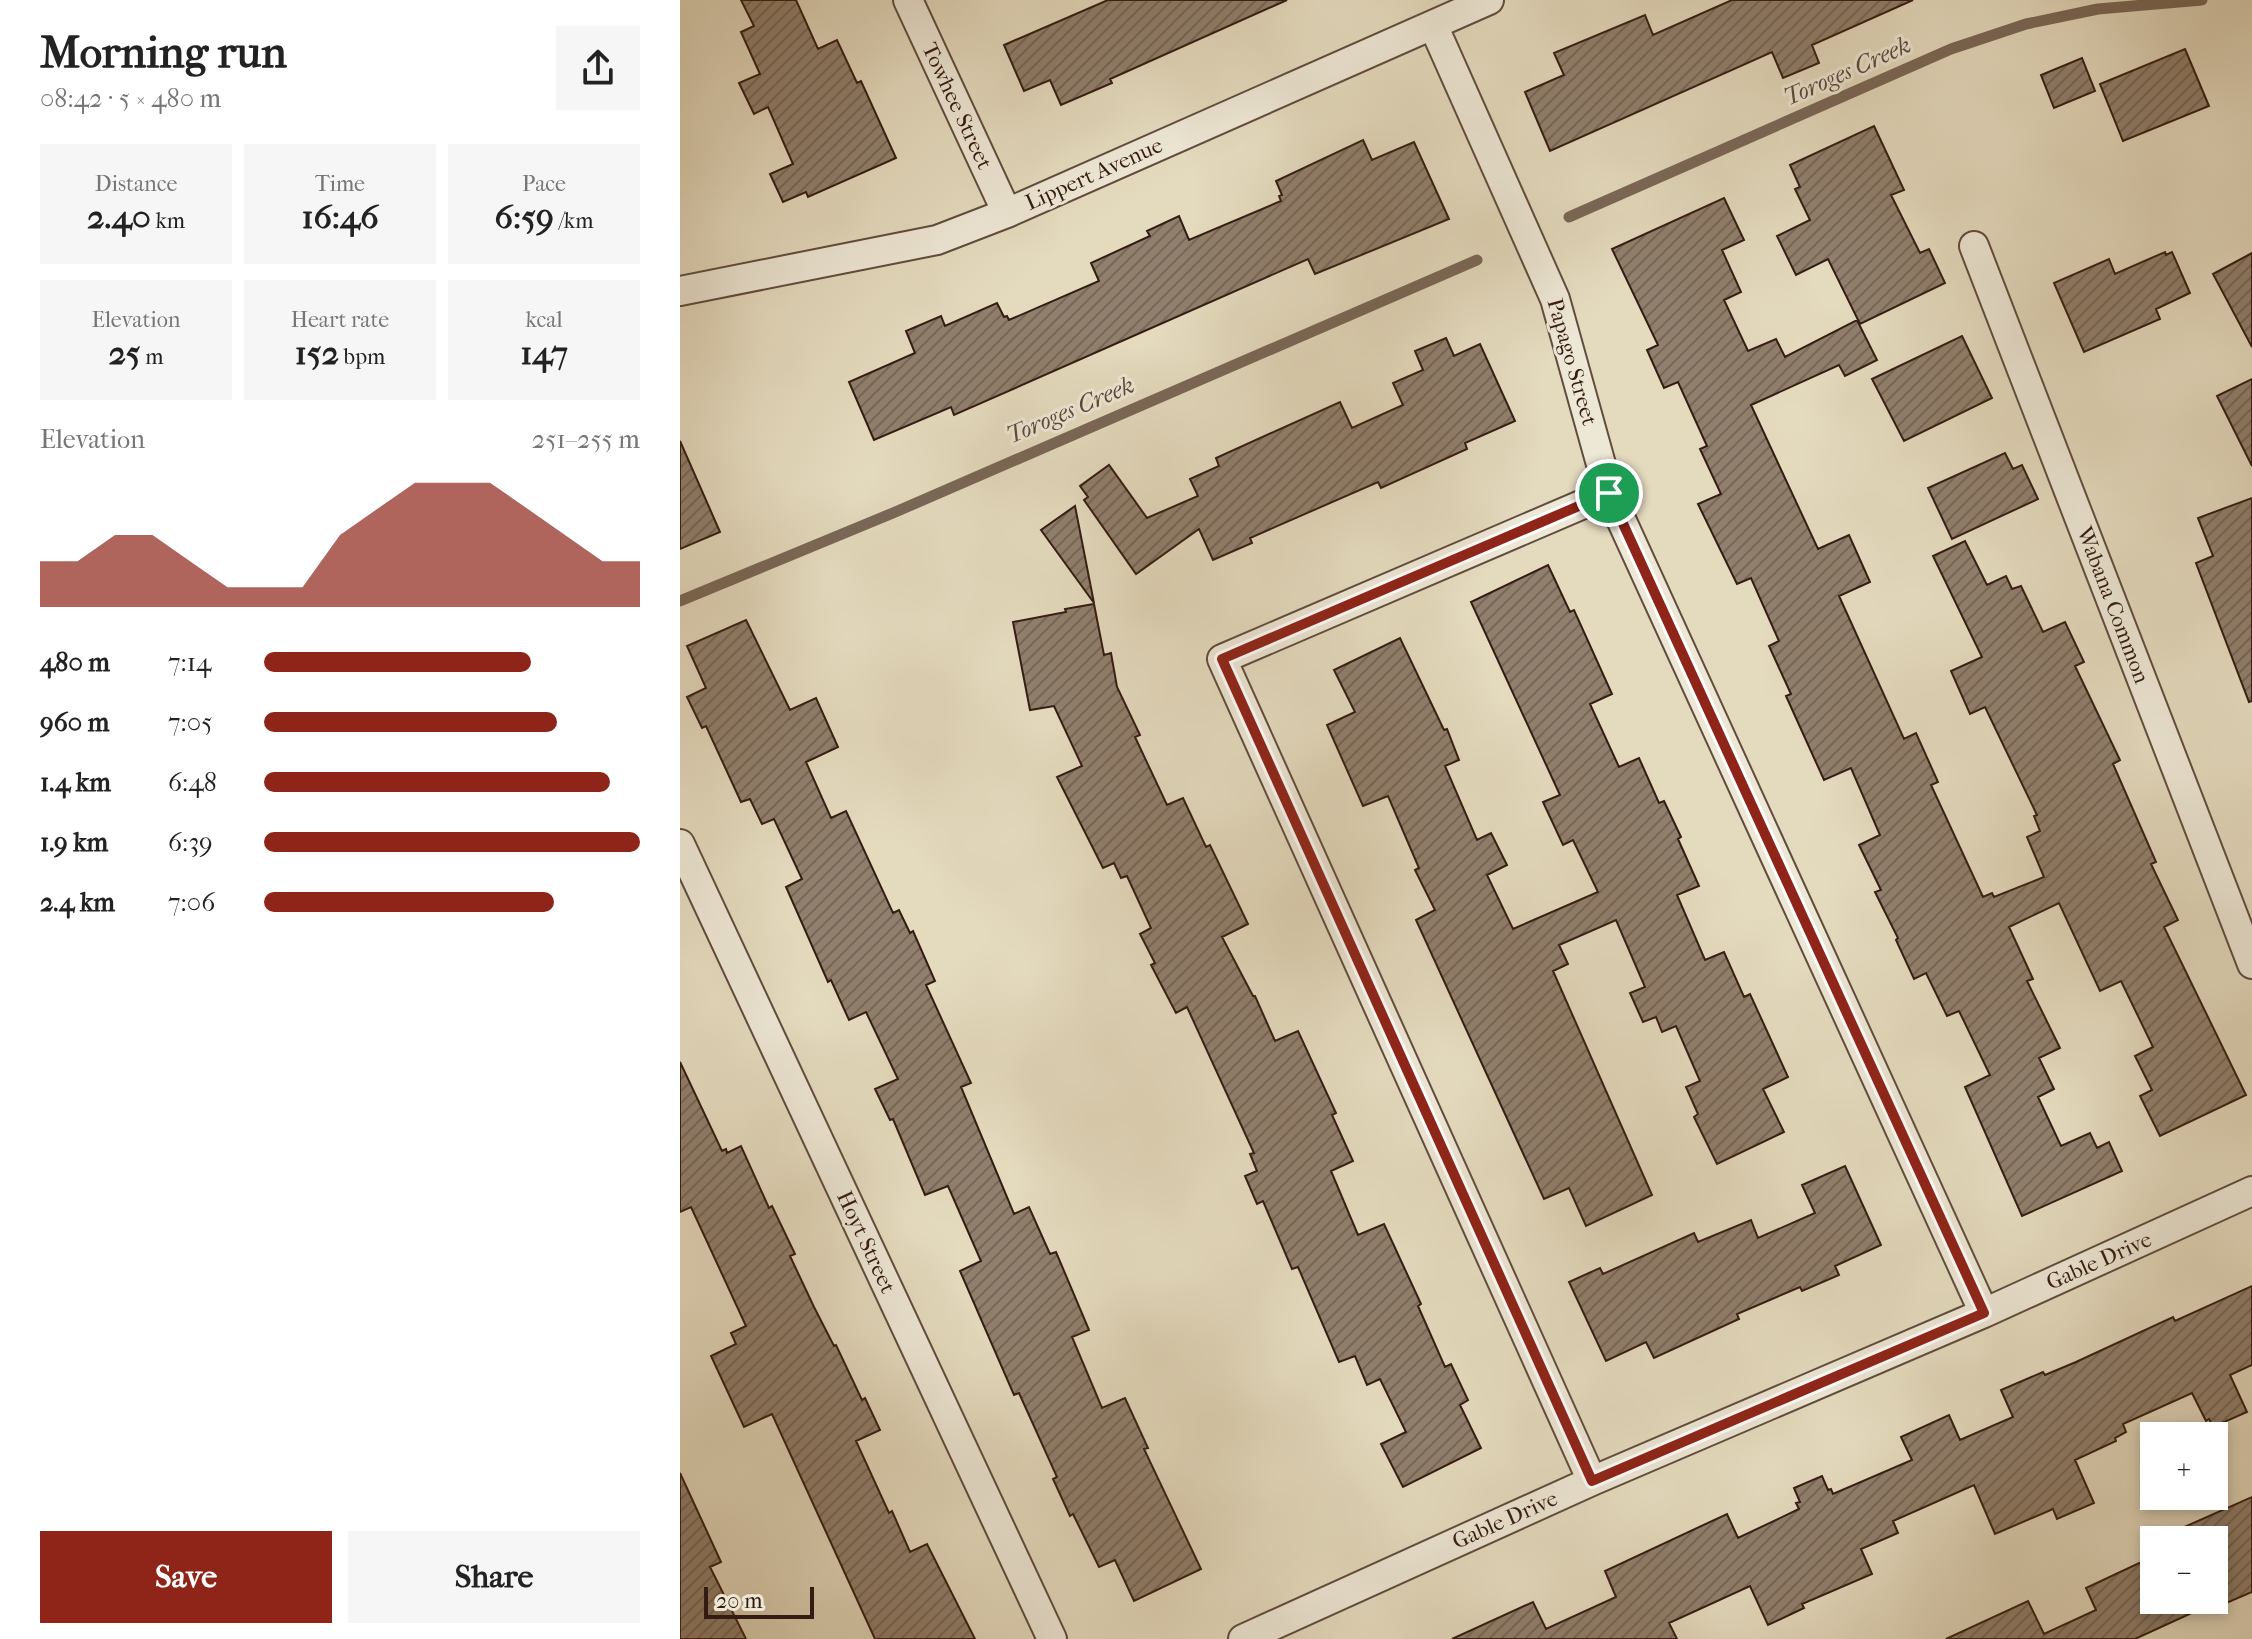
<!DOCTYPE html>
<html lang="en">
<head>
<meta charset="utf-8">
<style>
  :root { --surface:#fff; --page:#f6f6f6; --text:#222; --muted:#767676; --accent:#8f2418 }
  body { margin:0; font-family:"IM FELL French Canon",serif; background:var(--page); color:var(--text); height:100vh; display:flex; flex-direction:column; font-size:30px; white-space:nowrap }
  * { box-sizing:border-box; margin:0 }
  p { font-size:26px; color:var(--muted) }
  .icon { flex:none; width:44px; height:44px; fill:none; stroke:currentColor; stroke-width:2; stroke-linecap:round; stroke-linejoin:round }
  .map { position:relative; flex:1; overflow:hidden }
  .details { display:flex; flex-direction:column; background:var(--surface); width:680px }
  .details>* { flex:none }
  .fabs { position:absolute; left:1460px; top:1422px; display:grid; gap:16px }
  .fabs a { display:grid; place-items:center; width:88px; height:88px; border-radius:0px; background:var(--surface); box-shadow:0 4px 12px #0003; font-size:40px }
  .scale { position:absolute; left:24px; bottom:20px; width:110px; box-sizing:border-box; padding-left:8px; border:4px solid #351c13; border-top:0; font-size:22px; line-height:28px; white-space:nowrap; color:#351c13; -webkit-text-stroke:6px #ede7d5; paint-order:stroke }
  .pin { position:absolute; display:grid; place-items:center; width:68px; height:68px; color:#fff; margin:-34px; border:4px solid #fff; border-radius:50%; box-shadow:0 2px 8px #0007 }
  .round { display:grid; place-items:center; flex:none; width:84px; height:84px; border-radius:0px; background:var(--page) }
  .summary { display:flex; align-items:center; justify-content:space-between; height:136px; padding:0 40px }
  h1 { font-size:44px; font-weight:800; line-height:60px }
  .metrics { display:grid; grid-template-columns:repeat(3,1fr); gap:12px; height:136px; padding:8px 40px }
  .metrics div { display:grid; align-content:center; border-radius:0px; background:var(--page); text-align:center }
  .metrics b { font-size:34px; font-weight:800 }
  .metrics small { font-size:22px; font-weight:400 }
  .metrics p { font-size:22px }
  .chart { height:224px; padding:16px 40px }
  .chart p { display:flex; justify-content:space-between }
  .chart svg { width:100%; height:144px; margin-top:8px; fill:var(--accent); opacity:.7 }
  .cta { display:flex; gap:16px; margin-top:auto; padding:16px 40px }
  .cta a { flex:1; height:92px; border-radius:0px; background:var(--accent); color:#fff; font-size:32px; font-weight:800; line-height:92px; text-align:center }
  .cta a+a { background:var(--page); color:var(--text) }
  ul { padding:0 40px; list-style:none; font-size:26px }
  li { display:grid; grid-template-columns:128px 96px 1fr; align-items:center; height:60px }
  li i { height:20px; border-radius:10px; background:var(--accent) }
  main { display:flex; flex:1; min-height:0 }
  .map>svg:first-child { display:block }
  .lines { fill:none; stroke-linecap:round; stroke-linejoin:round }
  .stream { stroke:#7a6757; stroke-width:11 }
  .building { fill:url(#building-hatch); stroke:#351c13; stroke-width:2 }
  .street-casing { stroke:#614c3e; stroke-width:32 }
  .street { stroke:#ede7d5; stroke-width:28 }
  .route-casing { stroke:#fff; stroke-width:16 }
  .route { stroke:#8f2418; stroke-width:10 }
  .labels { text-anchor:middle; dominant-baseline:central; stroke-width:6; stroke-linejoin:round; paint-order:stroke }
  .street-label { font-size:22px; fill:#351c13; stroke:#ede7d5 }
  .water-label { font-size:24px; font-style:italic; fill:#5d483b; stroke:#ede7d5 }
</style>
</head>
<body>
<main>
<section class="details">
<div class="summary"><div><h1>Morning run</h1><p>08:42 · 5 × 480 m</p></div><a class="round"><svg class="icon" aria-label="share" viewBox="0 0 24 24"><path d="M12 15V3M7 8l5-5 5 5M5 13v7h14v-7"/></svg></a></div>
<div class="metrics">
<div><p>Distance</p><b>2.40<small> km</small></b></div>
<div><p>Time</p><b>16:46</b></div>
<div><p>Pace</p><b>6:59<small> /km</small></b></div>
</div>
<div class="metrics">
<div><p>Elevation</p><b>25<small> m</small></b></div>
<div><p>Heart rate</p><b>152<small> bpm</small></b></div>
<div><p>kcal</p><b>147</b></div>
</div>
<div class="chart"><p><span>Elevation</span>251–255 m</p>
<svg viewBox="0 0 160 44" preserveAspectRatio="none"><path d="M0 44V30L10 30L20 22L30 22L40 30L50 38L60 38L70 38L80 22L90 14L100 6L110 6L120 6L130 14L140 22L150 30L160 30V44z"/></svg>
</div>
<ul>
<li><b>480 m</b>7:14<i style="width:71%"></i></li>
<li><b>960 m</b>7:05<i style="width:78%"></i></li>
<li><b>1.4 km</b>6:48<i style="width:92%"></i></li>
<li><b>1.9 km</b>6:39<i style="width:100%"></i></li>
<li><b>2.4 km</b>7:06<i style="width:77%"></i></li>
</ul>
<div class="cta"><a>Save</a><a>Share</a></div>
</section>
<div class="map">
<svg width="1572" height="1639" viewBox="0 0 1572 1639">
  <defs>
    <pattern id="building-hatch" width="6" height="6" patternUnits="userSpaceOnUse" patternTransform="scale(2)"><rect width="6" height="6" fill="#907f6c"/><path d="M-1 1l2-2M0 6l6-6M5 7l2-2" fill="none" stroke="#766758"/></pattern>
  </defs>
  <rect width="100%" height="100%" fill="#e4dabe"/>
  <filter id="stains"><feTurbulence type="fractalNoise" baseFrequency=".0025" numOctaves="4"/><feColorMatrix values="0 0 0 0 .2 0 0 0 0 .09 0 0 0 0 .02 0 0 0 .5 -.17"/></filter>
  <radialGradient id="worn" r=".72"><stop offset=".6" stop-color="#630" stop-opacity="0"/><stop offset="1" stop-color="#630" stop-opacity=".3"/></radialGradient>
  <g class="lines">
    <!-- stream -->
    <path class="stream" d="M889,217l382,-168 75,-25 72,-15 104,-9
      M0,601l213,-88 584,-253"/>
  </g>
  <!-- building -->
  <path class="building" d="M61,0h55l22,49 19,-9 20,43 4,-2 35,77 -88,39 -2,-5 -23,10 -13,-28 23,-10 -25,-57 -14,7 -15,-31 21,-9 -19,-42 13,-6z
    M428,0h179l-177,79 2,4 -51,22 -11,-25 -26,11 -20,-46z
    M1052,0h181l-101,45 7,18 -36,15 -11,-26 -222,99 -25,-59 39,-17 -10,-22 91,-38 8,20z
    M1505,49l24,57 -86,35 -23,-57z
    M1402,58l13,33 -41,17 -13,-33z
    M1194,126l30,64 -13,5 29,58 9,-4 16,34 -85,41 -32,-65 -32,16 -19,-39 33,-16 -15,-31 5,-2 -10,-22z
    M683,140l9,20 42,-18 35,77 -134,55 -7,-15 -354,156 -3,-8 -77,33 -25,-58 66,-29 -9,-22 35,-15 4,10 52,-23 7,14 3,-1 2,4 90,-39 -8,-18 59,-27 -3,-5 32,-15 10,24 92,-39 -2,-5 3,-1 -6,-14z
    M1044,198l20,42 -22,10 19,42 -17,8 24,51 28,-12 9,18 72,-37 20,40 -32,16 -6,-11 -88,40 67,144 31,-14 21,47 -31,14 65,143 12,-6 22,49 -7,3 52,112 9,-4 2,4 50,-20 -17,-40 13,-6 -6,-15 3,-1 -52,-108 -15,7 -19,-43 31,-14 -49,-101 32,-15 22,44 19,-9 6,13 9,-3 22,46 22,-10 19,40 -9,4 45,94 -7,4 43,98 -5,2 27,56 -14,7 82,168 -86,41 -20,-40 12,-6 -17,-34 18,-9 -32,-66 -21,10 -41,-88 -50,24 24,52 -6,2 33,67 -21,10 15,31 -16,8 23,49 29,-13 7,15 12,-6 13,29 -100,45 -57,-129 25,-12 -31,-64 -12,5 -21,-43 -12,6 -18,-39 2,-2 -23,-46 6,-2 -22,-45 21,-10 -29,-67 -27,12 -38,-84 5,-2 -22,-48 10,-5 -28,-63 -14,6 -39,-80 23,-10 -21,-45 7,-3 -29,-64 -14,6 -17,-38 11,-5 -46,-96z
    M1485,252l1,3 6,-3 18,41 -34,16 4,10 -76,33 -30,-69 55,-24 6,15z
    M1572,253v94l-39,-73z
    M1282,336l30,62 -88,43 -32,-62z
    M766,338l8,18 26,-12 35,77 -50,22 2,6 -86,39 -3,-6 -128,56 2,5 -39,17 -14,-31 -63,45 -52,-74 4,-3 -8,-11 29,-21 38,53 51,-22 -8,-17 29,-13 -3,-8 124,-56 12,26 51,-23 -10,-22 30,-13 -8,-19z
    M1572,379v87l-35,-70z
    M0,441l40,91 -40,17z
    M1325,453l8,16 9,-4 16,34 -86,40 -24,-51z
    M1572,498v203l-3,1 -53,-139 17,-7 -15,-38z
    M395,506l19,97 -53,-73z
    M868,565l22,47 4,-2 38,84 -22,10 29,63 20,-9 20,45 5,-2 17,36 -3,2 21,47 -22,9 28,65 19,-8 20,45 6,-3 38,83 -25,12 21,43 -67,32 -23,-47 4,-3 -12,-27 14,-6 -24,-55 -14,6 -6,-15 -13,5 -13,-29 15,-6 -29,-67 -57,25 9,19 -15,7 99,224 -66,31 -17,-38 -25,11 -128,-279 19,-10 -20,-40 4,-2 -31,-72 -25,10 -36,-81 28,-13 -21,-42 66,-32 44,92 3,-1 12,31 -14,6 32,74 14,-7 16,32 -20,10 26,54 85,-37 -25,-52 -10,5 -20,-43 17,-7 -89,-193z
    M414,604l10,51 7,-2 6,34 23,48 -5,2 32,68 16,-7 23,49 4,-2 38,79 -26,13 31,59h2l20,45 23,-10 38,82 -4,2 21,46 -22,10 27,64 26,-11 37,80 -3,2 27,61 6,-3 17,36 -8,5 21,43 -78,39 -22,-43 25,-12 -26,-53 -13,6 -12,-29 -16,6 -41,-95 -6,2 -29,-68 -6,3 -12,-28 12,-5 -7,-17 4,-1 -67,-146 -11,6 -25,-48 4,-2 -15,-29 11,-6 -24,-52 -6,2 -7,-15 -11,5 -46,-91 25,-11 -28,-60 -24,4 -17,-88 53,-10 -1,-3z
    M66,620l44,90 26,-12 22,49 -32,15 25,56 15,-7 47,102 6,-3 11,23 3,-2 22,50 -9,4 45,98 -10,4 53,127 15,-7 21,47 6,-2 33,78 -17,7 30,71 23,-10 23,50 -4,1 57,120 -67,32 -19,-41 -16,7 -26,-53 -3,2 -17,-37 4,-2 -38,-84 -5,2 -54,-124 21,-10 -33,-75 -23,9 -32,-76 -3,1 -15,-31 23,-10 -32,-67 -17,8 -18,-40 -3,2 -42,-95 16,-8 -28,-60 -12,5 -12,-25 -9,3 -35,-76 -4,2 -15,-31 19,-9 -19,-42z
    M0,1062l42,89 4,-2 1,4 14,-7 28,62 3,-2 23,48 -5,2 24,51 20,39 2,-1 26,55 3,-2 15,32 -24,11 33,72 3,-2 18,41 17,-8 48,95h-100l-103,-225 -28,13 -33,-71 25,-12 -5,-11 15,-7 -55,-119 -11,5z
    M1165,1166l36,79 -46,21 4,9 -37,16 -2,-4 -63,27 2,5 -85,39 -8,-16 -40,19 -37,-79 31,-14 3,6 91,-41 4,9 53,-22 7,18 57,-25 -13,-28z
    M1572,1286v79l-22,10 17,37 -34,15 -4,-8 -3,2 -14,-28 -69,31 3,8 -11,6 1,3 -41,19 19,43 -37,16 -4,-10 -58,25 -21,-49 -81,36 5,12 -37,16 11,25 -70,30 2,4 -36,17 -18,-39 -81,37 8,16h-225l81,-37 13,27 70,-32 -11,-26 122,-57 11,24 61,-29 -3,-6 4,-1 -6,-14 28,-12 6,14 3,-1 2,5 79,-34 -11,-23 48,-22 11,25 53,-23 -12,-27 42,-18 2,3 31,-13 97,-45 2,4z
    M0,1473l41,89 -11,5 36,72h-66z
    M1572,1497v95l-28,12 -2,-5 -87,40h-189l82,-38 16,33 52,-24 -10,-22 68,-32v44h60v-60h-59z"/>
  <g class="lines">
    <!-- street casing -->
    <g class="street-casing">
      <path id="street" d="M228,0l99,213
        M753,25l122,274 54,194 375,820
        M1294,246l278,718
        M0,291l257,-51 70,-27 482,-213
        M0,844l372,795
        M912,1481l-370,-822 387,-166
        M563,1639l349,-158 392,-168 268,-122"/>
    </g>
    <!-- street -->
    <use href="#street" class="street"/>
  </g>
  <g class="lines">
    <!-- route casing -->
    <g class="route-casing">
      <path id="route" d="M929,493l375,820 -392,168 -370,-822z"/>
    </g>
    <!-- route -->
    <use href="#route" class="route"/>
  </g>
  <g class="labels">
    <!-- street labels -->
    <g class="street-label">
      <text transform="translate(277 106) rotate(65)">Towhee Street</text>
      <text transform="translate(414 174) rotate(-24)">Lippert Avenue</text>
      <text transform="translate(892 362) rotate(74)">Papago Street</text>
      <text transform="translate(1433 605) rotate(69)">Wabana Common</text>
      <text transform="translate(186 1242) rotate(65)">Hoyt Street</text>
      <text transform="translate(1419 1261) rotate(-24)">Gable Drive</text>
      <text transform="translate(825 1520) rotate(-24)">Gable Drive</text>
    </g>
    <!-- water labels -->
    <g class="water-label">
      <text transform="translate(1167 71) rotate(-24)">Toroges Creek</text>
      <text transform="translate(390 410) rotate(-23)">Toroges Creek</text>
    </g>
  </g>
  <rect width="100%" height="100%" filter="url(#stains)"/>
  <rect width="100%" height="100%" fill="url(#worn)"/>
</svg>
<div class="fabs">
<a>+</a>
<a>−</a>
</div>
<div class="scale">20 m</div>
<div class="pin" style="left:929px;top:493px;background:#1e9e55"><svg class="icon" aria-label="arrive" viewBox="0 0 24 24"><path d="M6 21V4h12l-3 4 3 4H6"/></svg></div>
</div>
</main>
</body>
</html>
